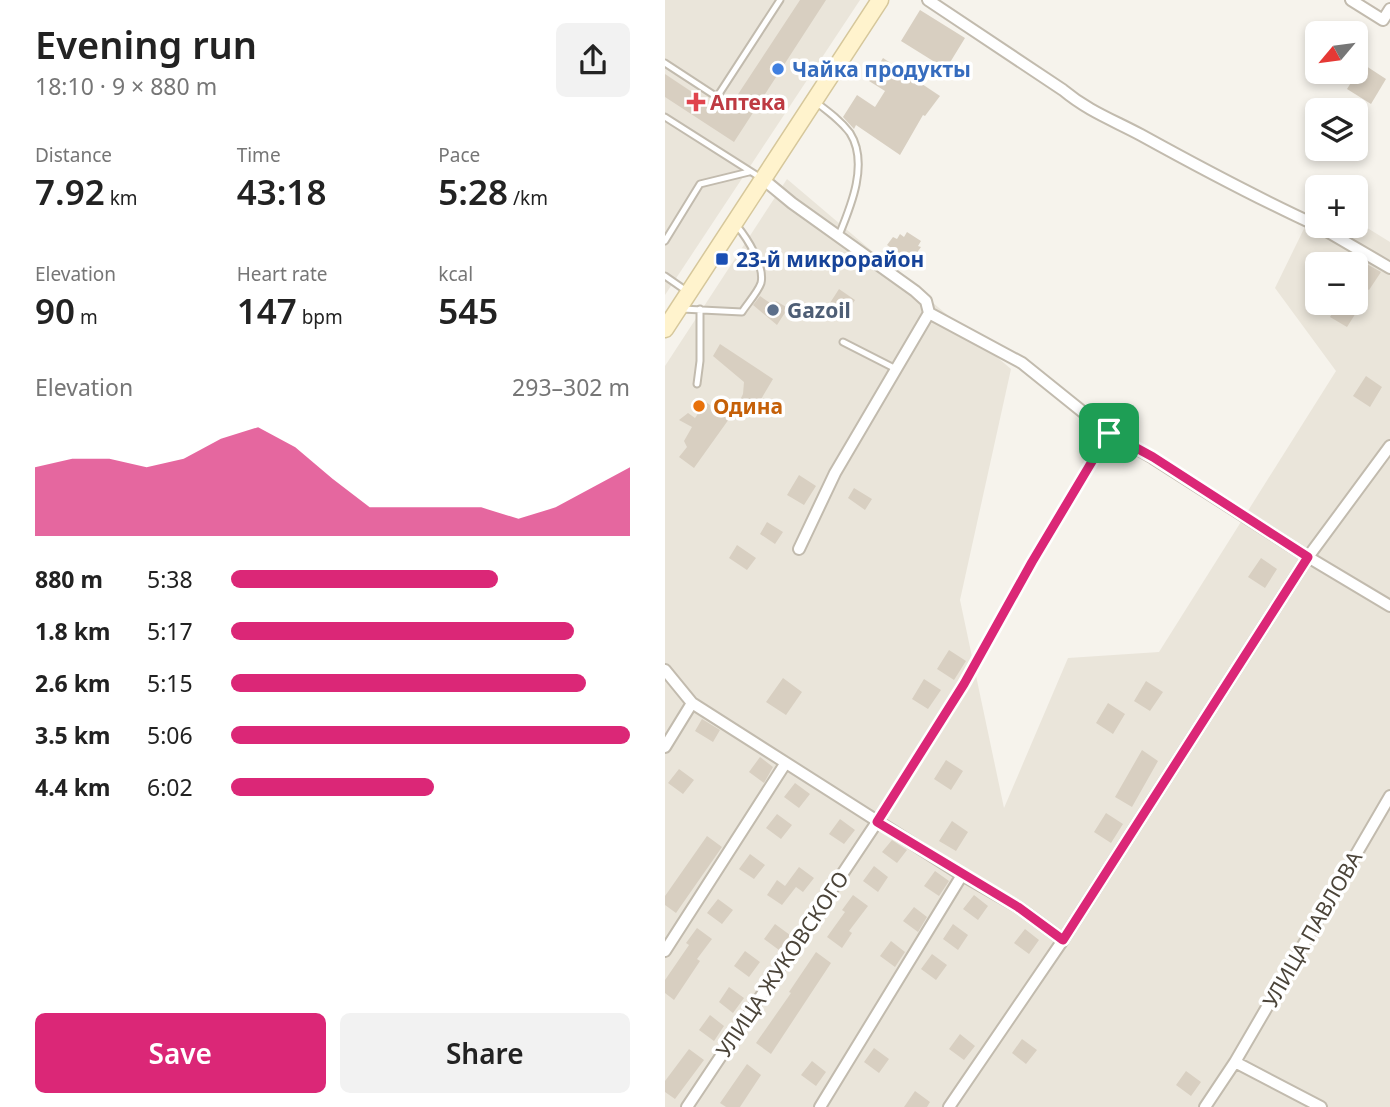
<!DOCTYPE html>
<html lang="en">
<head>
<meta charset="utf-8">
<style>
  :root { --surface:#fff; --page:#f2f2f2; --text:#222; --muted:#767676; --accent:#db2777 }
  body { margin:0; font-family:"Noto Sans",sans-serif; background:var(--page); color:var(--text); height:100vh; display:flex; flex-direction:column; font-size:26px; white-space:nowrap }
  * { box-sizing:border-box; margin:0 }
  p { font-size:23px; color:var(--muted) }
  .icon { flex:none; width:38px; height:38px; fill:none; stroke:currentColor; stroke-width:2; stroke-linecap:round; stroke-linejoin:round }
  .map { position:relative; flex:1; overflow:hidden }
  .drawer { display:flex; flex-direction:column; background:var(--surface); width:665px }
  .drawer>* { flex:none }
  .needle { width:46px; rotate:241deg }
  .tools { position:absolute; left:640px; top:21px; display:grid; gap:14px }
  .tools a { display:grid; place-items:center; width:63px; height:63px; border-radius:10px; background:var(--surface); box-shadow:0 4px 10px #0003; font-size:35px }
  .pin { position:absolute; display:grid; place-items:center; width:60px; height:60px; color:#fff; margin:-30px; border-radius:14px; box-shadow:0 4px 10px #0006 }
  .round { display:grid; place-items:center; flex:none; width:74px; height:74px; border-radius:10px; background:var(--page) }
  .headline { display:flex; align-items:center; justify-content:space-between; height:119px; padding:0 35px }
  h1 { font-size:38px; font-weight:600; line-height:52px }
  .stats { display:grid; grid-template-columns:repeat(3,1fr); gap:10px; height:119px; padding:7px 35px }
  .stats div { display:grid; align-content:center }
  .stats b { font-size:35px; font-weight:600 }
  .stats small { font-size:19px; font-weight:400 }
  .stats p { font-size:19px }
  .chart { height:196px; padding:14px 35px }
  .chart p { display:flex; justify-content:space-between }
  .chart svg { width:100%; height:126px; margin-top:7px; fill:var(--accent); opacity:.7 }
  .primary-button { display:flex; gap:14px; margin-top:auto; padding:14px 35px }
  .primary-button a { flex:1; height:80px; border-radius:10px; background:var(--accent); color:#fff; font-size:28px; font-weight:600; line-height:80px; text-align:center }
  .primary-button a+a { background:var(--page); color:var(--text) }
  ul { padding:0 35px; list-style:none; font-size:23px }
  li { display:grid; grid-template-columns:112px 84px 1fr; align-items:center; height:52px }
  li i { height:18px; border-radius:9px; background:var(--accent) }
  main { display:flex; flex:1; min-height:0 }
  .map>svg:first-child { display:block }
  .residential { fill:#eae5da; fill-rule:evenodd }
  .building { fill:#d8cfc1 }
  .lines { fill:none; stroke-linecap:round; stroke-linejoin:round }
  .lane-casing { stroke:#c2bbae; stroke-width:9 }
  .street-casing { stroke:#c2bbae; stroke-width:14 }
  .secondary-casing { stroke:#d6c79b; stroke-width:19 }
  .path { stroke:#c4b79f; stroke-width:2; stroke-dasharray:3.5 3.5; stroke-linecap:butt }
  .lane { stroke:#fff; stroke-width:5 }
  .street { stroke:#fff; stroke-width:10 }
  .secondary { stroke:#fff3cd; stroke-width:16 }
  .route-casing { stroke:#fff; stroke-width:14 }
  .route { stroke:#db2777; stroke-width:9 }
  .shop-dot { fill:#3f7fe0; stroke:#fff; stroke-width:2.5 }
  .health-dot { fill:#e0444e; stroke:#fff; stroke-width:2.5 }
  .transit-dot { fill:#1a4fb4; stroke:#fff; stroke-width:2.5 }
  .service-dot { fill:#5c6f8a; stroke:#fff; stroke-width:2.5 }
  .food-dot { fill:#e8710a; stroke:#fff; stroke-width:2.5 }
  .labels { text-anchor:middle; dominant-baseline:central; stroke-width:7; stroke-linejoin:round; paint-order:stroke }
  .shop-label { font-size:21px; font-weight:bold; fill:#366cbe; stroke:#fff; text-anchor:start }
  .health-label { font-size:21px; font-weight:bold; fill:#be3a42; stroke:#fff; text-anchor:start }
  .transit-label { font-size:21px; font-weight:bold; fill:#164399; stroke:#fff; text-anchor:start }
  .service-label { font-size:21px; font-weight:bold; fill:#4e5e75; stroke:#fff; text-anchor:start }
  .food-label { font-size:21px; font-weight:bold; fill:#c56008; stroke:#fff; text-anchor:start }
  .street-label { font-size:21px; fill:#4b4439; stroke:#fff }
</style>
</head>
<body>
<main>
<section class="drawer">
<div class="headline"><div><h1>Evening run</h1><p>18:10 · 9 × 880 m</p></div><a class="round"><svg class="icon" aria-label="share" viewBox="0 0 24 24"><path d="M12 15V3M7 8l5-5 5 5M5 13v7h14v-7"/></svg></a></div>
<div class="stats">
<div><p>Distance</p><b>7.92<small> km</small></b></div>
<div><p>Time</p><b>43:18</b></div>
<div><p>Pace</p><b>5:28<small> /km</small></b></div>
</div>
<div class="stats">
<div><p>Elevation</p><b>90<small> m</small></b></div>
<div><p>Heart rate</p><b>147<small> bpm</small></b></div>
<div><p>kcal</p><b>545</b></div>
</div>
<div class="chart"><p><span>Elevation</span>293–302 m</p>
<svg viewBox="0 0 160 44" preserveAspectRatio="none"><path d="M0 44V20L10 17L20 17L30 20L40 17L50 10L60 6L70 13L80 24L90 34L100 34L110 34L120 34L130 38L140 34L150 27L160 20V44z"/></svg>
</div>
<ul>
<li><b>880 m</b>5:38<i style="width:67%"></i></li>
<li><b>1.8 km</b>5:17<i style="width:86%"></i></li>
<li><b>2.6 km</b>5:15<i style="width:89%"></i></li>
<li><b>3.5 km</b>5:06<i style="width:100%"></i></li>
<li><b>4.4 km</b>6:02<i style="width:51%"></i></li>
</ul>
<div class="primary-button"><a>Save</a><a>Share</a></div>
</section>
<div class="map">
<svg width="725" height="1107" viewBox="0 0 725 1107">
  <rect width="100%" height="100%" fill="#f6f3ec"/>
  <!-- residential -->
  <path class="residential" d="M0,0h195l-195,295z
    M122,179l224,190 -51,231 44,208 64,-150 91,-6 177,-281 -61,-83 43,-88v26h38v-5l34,21v865h-725v-741zM653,264h38v39h-38z"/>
  <!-- building -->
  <path class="building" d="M135,0h26l-92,142 -69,-45v-23l60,40z
    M255,10l45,28 -19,31 -45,-28z
    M218,58l57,38 -15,20 -2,-1 -23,40 -44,-30 -2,4 -11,-12 14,-22 18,12 10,-16 -16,-10z
    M698,64l23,15 -15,25 -24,-15z
    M242,232l14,9 -3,5 3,1 -10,14 -24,-16 6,-8 4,2 3,-5 4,3z
    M698,262l18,10 -12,18 -13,-8v-9z
    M174,289l16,11 -11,16 -16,-10z
    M95,296l13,9 3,-4 12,7 -11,17 -24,-20z
    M674,303h12l8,5 -12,19 -17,-10z
    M55,344l53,35 -22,37 -14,-10 6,-12 1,-12 -31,-26z
    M701,376l16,11 -12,20 -17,-11z
    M41,402l23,17 -35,49 -15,-11 8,-10 -3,-6 8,-14 -13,-7 9,-7 7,5z
    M134,475l17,11 -12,19 -17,-10z
    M189,488l18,11 -7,11 -17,-12z
    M102,522l16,10 -8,12 -15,-10z
    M72,545l19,13 -9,12 -18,-12z
    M596,558l16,11 -12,19 -17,-11z
    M284,650l17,11 -12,19 -17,-11z
    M118,678l19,14 -16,23 -20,-13z
    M259,679l17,11 -13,19 -16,-10z
    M481,681l17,11 -13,19 -16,-10z
    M443,703l17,11 -12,20 -17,-11z
    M37,719l18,11 -7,12 -18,-11z
    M477,750l16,11 -26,46 -17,-10z
    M95,757l13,10 -9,16 -15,-11z
    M281,760l17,11 -12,19 -17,-11z
    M14,769l15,11 -11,14 -15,-11z
    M130,783l15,11 -11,14 -15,-11z
    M441,813l17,11 -12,19 -17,-11z
    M112,814l15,11 -11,14 -15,-11z
    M175,819l15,11 -11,14 -15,-10z
    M287,821l16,11 -12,19 -17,-10z
    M42,836l15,11 -46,66 -11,-8v-9z
    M227,840l15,10 -10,13 -15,-11z
    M85,854l15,11 -11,14 -15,-10z
    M209,866l14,11 -10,15 -15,-11z
    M134,867l15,11 -11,14 -7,-5 -14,18 -15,-10 10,-15 8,6z
    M270,871l14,10 -10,15 -15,-10z
    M188,895l15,11 -19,25 3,2 -10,15 -15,-11 18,-25 -3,-2z
    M309,895l14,11 -10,14 -15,-11z
    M53,899l15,11 -11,14 -15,-11z
    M249,907l13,10 -9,15 -15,-11z
    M110,924l15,11 -11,15 -15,-11z
    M288,924l15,11 -10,15 -15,-11z
    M32,928l15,11 -15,20 3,2 -26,39 -9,-7v-13l24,-35 -3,-2z
    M360,929l14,11 -10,14 -15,-11z
    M226,941l14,11 -10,15 -15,-11z
    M80,951l15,11 -11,15 -15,-11z
    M151,952l15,11 -60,91 -15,-11 35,-50 -2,-1z
    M267,954l15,11 -11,15 -15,-11z
    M64,987l15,11 -11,15 -14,-11z
    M45,1015l14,11 -10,15 -15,-11z
    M295,1034l15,12 -11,14 -15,-11z
    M357,1039l15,11 -11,14 -14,-11z
    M209,1048l15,11 -10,14 -15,-11z
    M24,1049l15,11 -29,39 -10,-7v-11z
    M147,1061l14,11 -10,14 -15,-11z
    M82,1064l14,11 -21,32h-14l-6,-4z
    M521,1071l15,11 -10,14 -15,-11z
    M250,1091l15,11 -3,5h-23z"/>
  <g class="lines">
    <!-- lane casing -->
    <g class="lane-casing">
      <path id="lane" d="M0,63l52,34 63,-97
        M152,103c12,9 24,18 33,30 19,30 1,73 -11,102
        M0,117l96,61
        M0,241l35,-57 49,-12
        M0,276l23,16
        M17,309l60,3c5,-8 16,-20 19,-29 4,-17 -14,-45 -24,-57
        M178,342l53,27
        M32,384l3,-23v-52"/>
    </g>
    <!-- street casing -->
    <g class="street-casing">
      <path id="street" d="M263,0l135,90c25,21 50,30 78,45 58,32 116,63 177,91
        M686,0l32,20 7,-11
        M98,179l29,24 123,88 11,10 3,12 -94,160 -36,76
        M653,226l72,42
        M264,313l93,50 87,70 44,25 155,99 82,49
        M0,670l27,33 270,172 56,32 45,33
        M0,747l27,-44
        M0,951l120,-187
        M570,1062l86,45
        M22,1107l190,-285
        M155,1107l142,-232
        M284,1107l114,-167 245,-383 82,-111
        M540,1107l30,-45 155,-266"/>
    </g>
    <!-- secondary casing -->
    <g class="secondary-casing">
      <path id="secondary" d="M0,329l215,-329"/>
    </g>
    <!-- path -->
    <path class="path" d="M219,811l80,-127 68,-122 71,-119"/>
    <!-- lane -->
    <use href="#lane" class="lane"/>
    <!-- street -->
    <use href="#street" class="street"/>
    <!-- secondary -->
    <use href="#secondary" class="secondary"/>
  </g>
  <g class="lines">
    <!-- route casing -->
    <g class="route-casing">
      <path id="route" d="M444,433l44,24 155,100 -245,383 -45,-33 -141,-85 87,-138 68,-122z"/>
    </g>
    <!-- route -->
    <use href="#route" class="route"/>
  </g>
  <!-- markers -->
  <circle class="shop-dot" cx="113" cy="69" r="7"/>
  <path class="health-dot" d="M27.5 91.5h7v7h7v7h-7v7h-7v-7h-7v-7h7z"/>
  <rect class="transit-dot" x="50" y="252" width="14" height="14" rx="3.5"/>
  <circle class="service-dot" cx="108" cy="310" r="7"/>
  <circle class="food-dot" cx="34" cy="406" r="7"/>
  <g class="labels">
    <!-- shop labels -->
    <g class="shop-label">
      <text x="127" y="69">Чайка продукты</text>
    </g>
    <!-- health labels -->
    <g class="health-label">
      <text x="45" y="102">Аптека</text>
    </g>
    <!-- transit labels -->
    <g class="transit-label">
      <text x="71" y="259">23-й микрорайон</text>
    </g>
    <!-- service labels -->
    <g class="service-label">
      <text x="122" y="310">Gazoil</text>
    </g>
    <!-- food labels -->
    <g class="food-label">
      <text x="48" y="406">Одина</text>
    </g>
    <!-- street labels -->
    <g class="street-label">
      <text transform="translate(647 929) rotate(-60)">УЛИЦА ПАВЛОВА</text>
      <text transform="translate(117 964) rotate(-56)">УЛИЦА ЖУКОВСКОГО</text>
    </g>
  </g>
</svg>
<div class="tools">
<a><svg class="needle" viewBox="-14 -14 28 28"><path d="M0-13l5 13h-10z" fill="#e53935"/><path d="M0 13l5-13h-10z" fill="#767676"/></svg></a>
<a><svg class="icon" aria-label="layers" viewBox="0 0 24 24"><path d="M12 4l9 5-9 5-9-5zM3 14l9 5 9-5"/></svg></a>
<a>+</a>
<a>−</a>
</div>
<div class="pin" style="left:444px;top:433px;background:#1e9e55"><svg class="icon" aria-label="arrive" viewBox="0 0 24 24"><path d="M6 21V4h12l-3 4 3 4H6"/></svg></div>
</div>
</main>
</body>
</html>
